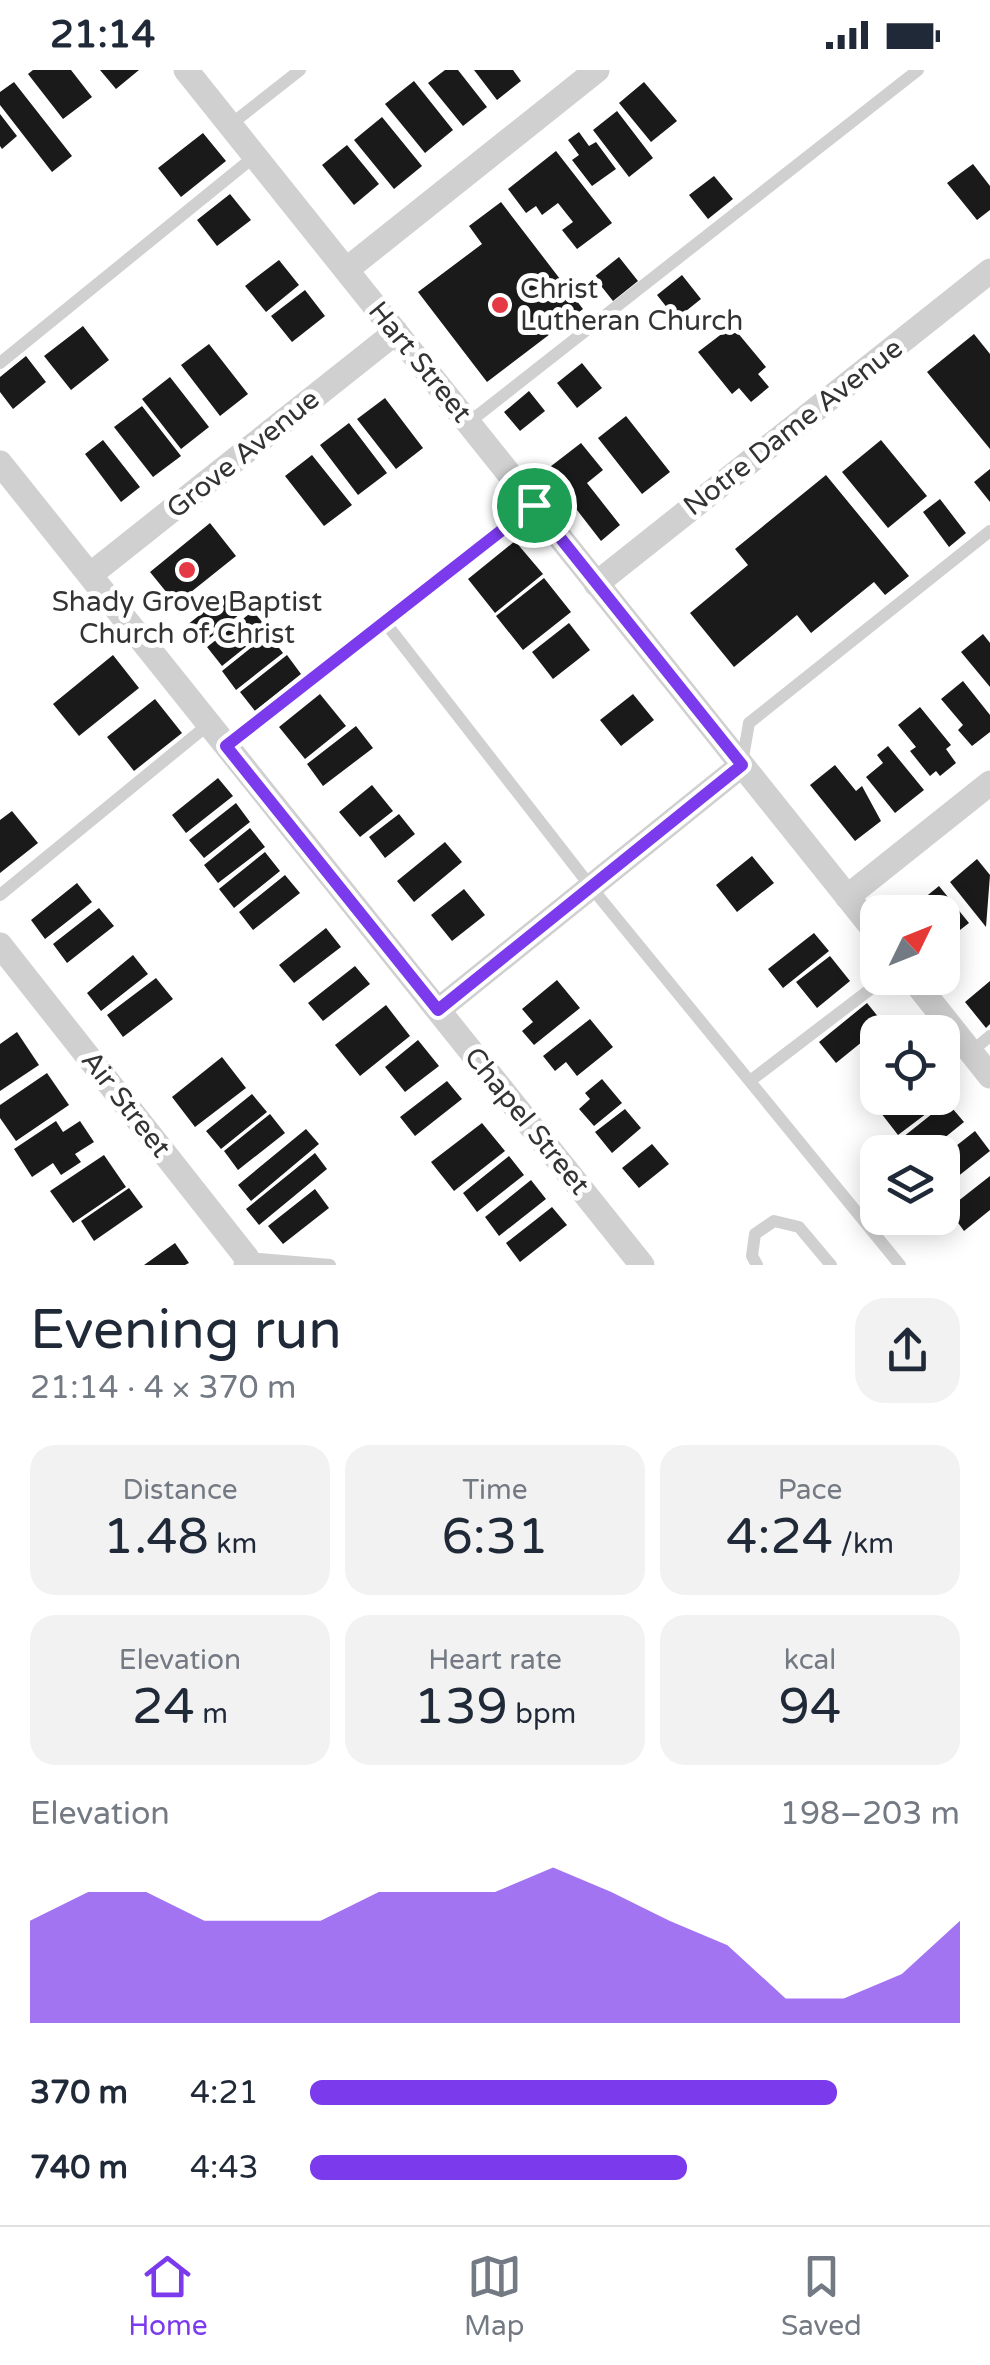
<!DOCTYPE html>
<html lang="en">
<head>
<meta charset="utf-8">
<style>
  :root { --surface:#fff; --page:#f2f2f3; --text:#1f2937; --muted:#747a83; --line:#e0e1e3; --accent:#7c3aed }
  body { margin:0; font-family:"Varela Round",sans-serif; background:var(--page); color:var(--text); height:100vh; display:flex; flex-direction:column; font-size:38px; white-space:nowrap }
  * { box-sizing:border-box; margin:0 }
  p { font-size:32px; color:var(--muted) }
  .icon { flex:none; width:55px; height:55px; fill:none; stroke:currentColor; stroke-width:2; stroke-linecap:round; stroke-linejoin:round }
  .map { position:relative; height:1195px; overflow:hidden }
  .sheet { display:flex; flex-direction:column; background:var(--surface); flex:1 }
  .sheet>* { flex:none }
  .needle { width:65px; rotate:47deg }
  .buttons { position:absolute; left:860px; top:825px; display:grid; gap:20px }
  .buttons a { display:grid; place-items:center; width:100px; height:100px; border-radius:20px; background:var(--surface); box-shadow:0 5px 25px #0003; font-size:50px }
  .pin { position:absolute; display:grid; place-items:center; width:85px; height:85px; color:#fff; margin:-42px; border:5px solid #fff; border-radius:50%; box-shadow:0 2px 10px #0007 }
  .round { display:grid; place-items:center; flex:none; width:105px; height:105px; border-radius:30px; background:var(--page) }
  .overview { display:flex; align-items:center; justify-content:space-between; height:170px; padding:0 30px }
  h1 { font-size:55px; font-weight:600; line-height:75px }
  .metrics { display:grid; grid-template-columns:repeat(3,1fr); gap:15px; height:170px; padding:10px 30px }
  .metrics div { display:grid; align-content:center; border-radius:25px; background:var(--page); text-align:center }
  .metrics b { font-size:50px; font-weight:600 }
  .metrics small { font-size:28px; font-weight:400 }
  .metrics p { font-size:28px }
  .chart { height:280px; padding:20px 30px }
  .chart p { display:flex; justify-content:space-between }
  .chart svg { width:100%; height:180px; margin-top:10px; fill:var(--accent); opacity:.7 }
  ul { padding:0 30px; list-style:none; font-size:32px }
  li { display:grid; grid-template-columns:160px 120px 1fr; align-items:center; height:75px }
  li i { height:25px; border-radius:12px; background:var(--accent) }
  .status { display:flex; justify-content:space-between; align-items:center; height:70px; padding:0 50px; background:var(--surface); direction:ltr }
  .status svg { height:28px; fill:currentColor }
  .menu { display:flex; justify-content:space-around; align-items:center; height:140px; border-top:2px solid var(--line); background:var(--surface); font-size:28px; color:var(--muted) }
  .menu a { display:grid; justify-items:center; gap:5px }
  .menu .on { color:var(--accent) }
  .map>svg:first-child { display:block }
  .building { fill:#1a1a1a }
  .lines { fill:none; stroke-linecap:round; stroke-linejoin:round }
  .lane { stroke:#d0d0d0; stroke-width:12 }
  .street { stroke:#d0d0d0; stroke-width:25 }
  .route-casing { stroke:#fff; stroke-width:20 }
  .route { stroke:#7c3aed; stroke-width:12 }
  .poi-dot { fill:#e63946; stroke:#fff; stroke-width:4 }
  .labels { text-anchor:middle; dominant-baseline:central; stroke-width:10; stroke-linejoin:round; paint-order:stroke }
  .poi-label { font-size:28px; fill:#333; stroke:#fff; text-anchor:start }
  .street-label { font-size:28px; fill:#333; stroke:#fff }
</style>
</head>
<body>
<div class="status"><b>21:14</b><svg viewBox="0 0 49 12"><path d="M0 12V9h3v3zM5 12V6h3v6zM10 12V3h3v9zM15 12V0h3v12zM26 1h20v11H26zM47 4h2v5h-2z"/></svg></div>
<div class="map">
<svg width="990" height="1195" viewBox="0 0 990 1195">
  <rect width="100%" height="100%" fill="#fff"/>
  <!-- building -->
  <path class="building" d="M33,0h38l21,27 -29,22 -35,-45z
    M100,0h39l-23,19z
    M445,0h13l29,37 -24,19 -35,-43z
    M474,0h39l8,11 -24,19z
    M414,11l39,49 -28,23 -40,-49z
    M14,12l58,74 -20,16 -52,-67v-13z
    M644,12l33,39 -26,21 -32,-39z
    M617,41l36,47 -24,19 -36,-47z
    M0,44l17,22 -15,13 -2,-3z
    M382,47l40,49 -28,23 -40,-49z
    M579,62l10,14 7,-4 20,27 -24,17 -20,-26 7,-5 -11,-15z
    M203,63l23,28 -45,36 -23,-29z
    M347,75l32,39 -25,21 -32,-40z
    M556,81l56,72 -35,26 -15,-19 11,-8 -15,-19 -16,12 -6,-9 -10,7 -18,-24z
    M973,94l17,22v24l-13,10 -30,-37z
    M714,106l19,23 -25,20 -19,-24z
    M230,124l21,26 -34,26 -20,-26z
    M501,132l82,107 -96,73 -69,-90 64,-48 -13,-18z
    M619,187l19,24 -25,20 -19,-24z
    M279,190l20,25 -33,27 -21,-26z
    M682,205l19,24 -25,20 -19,-24z
    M305,220l20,26 -33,26 -21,-26z
    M83,256l26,34 -38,30 -27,-34z
    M732,256l34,41 -8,7 11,13 -18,15 -12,-14 -7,6 -34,-42z
    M974,264l16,20v95l-63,-77z
    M209,274l39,50 -28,22 -39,-51z
    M26,286l20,26 -33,27 -13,-17v-15z
    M582,293l20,25 -25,20 -20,-25z
    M170,307l39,50 -28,22 -39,-50z
    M529,321l16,20 -25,20 -16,-19z
    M385,328l38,50 -27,21 -39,-50z
    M142,336l39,50 -28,21 -39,-50z
    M626,346l44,56 -28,22 -44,-56z
    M349,353l38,50 -29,22 -38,-50z
    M103,370l37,47 -19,15 -36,-48z
    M881,370l46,56 -39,32 -46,-56z
    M581,373l22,27 -16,13 33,42 -19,16 -55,-71z
    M312,385l40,50 -28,21 -39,-50z
    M990,399v33l-16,-20z
    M826,405l83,101 -24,19 -11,-13 -63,51 -14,-18 -63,52 -44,-54 58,-48 -13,-16z
    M940,429l26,34 -17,14 -26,-35z
    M210,453l26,33 -60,48 -26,-32z
    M515,471l28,33 -48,39 -27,-34z
    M544,508l27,34 -48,38 -27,-34z
    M234,518l15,19 -47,37 -15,-19z
    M253,541l15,18 -46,37 -15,-19z
    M569,553l21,27 -37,29 -21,-27z
    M268,564l15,19 -47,37 -14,-19z
    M983,564l7,9v44l-29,-35z
    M113,585l26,33 -60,48 -26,-32z
    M287,585l14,19 -46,37 -15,-19z
    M963,611l27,34v17l-18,14 -14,-16 5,-5 -22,-26z
    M320,624l26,32 -41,33 -26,-32z
    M633,624l21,26 -33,26 -21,-26z
    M155,629l27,34 -48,38 -27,-34z
    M920,637l31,38 -5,4 10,14 -16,13 -4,-5 -6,5 -20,-25 6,-4 -18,-22z
    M356,656l17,22 -50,38 -16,-22z
    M888,676l36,44 -29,23 -29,-36 17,-14 -6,-8z
    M835,695l21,26 6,-5 19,35 -26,20 -45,-56z
    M218,708l15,18 -47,37 -14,-18z
    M372,715l21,26 -33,26 -21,-25z
    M236,733l14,19 -46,36 -15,-18z
    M12,741l26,32 -38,30v-53z
    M399,744l16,20 -30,24 -16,-21z
    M250,758l15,19 -47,36 -14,-18z
    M445,772l17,20 -48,40 -17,-21z
    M265,782l15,19 -46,37 -15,-19z
    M752,786l22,27 -37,29 -21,-27z
    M977,789l13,16 -4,52 -36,-45z
    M285,805l15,18 -47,37 -14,-18z
    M77,813l15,19 -47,37 -14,-19z
    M939,816l30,37 -27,21v-32h-24l-5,-5z
    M464,819l21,26 -33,26 -21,-26z
    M99,838l15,18 -47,37 -14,-19z
    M326,858l15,19 -47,36 -15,-18z
    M814,863l15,18 -46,37 -15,-19z
    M133,885l15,19 -47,37 -14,-18z
    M830,886l20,25 -33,27 -21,-26z
    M355,896l15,18 -47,37 -15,-18z
    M156,908l17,21 -50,38 -16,-22z
    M557,910l23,28 -46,37 -12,-14 11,-9 -11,-13z
    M990,911v43l-4,4 -21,-26z
    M867,933l17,21 -48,39 -17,-21z
    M386,935l24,31 -50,40 -25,-31z
    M590,949l23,28 -36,29 -11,-14 -11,9 -12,-15z
    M17,962l22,33 -39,26v-47z
    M418,970l21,26 -34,26 -20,-25z
    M222,987l24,31 -51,39 -23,-30z
    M47,1003l22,32 -53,36 -16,-23v-13z
    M602,1009l20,24 -28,23 -15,-17 11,-10 -5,-6z
    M447,1011l15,18 -47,37 -15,-19z
    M252,1024l15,18 -46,37 -15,-18z
    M883,1028h64l-49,37 -24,-31z
    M947,1032l17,20 -37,30h-19l-10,-11z
    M625,1039l16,19 -29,25 -17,-21z
    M270,1044l15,19 -47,37 -14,-19z
    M56,1051l7,11 17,-11 14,21 -19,12 6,8 -20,13 -8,-12 -21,14 -18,-28z
    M482,1053l23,28 -51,40 -23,-29z
    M306,1059l13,15 -68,57 -13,-16z
    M975,1061l15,20 -48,38v-32z
    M652,1074l17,20 -30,24 -17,-20z
    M315,1083l12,16 -68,56 -13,-16z
    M104,1085l22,32 -53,36 -23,-32z
    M509,1086l15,19 -47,37 -14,-19z
    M990,1106v34l-26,21 -16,-22z
    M531,1110l15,19 -47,37 -14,-19z
    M129,1118l14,19 -49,34 -13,-20z
    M315,1119l14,19 -46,36 -15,-18z
    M552,1137l15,18 -47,37 -14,-19z
    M175,1173l14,20 -4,2h-41z"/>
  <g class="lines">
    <!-- lane -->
    <path class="lane" d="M230,55l70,-55
      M0,293l255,-207
      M468,353l450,-353
      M384,551l207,266 309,378
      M226,675l308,-240
      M742,693l7,-40 241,-192
      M0,825l209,-171
      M971,982l19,-16
      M750,1011l135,-103
      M247,1188l83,7
      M757,1195l-5,-9 3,-22 19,-13 25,6 32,38"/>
    <!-- street -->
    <path class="street" d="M186,0l692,865
      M346,200l251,-200
      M0,393l642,802
      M90,505l306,-243
      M596,514l394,-313
      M847,827l143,-114
      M0,875l247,313 -1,7
      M912,908l78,98
      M438,940l304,-245"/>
  </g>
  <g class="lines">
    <!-- route casing -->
    <g class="route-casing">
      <path id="route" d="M534,435l208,260 -304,245 -212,-264z"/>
    </g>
    <!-- route -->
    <use href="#route" class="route"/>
  </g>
  <!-- markers -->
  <g class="poi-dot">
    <circle cx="500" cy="235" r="10"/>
    <circle cx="187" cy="500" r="10"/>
  </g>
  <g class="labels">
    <!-- poi labels -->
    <g class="poi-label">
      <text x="520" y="219">Christ<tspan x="520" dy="32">Lutheran Church</tspan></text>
      <text x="187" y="532" text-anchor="middle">Shady Grove Baptist<tspan x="187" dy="32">Church of Christ</tspan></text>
    </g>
    <!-- street labels -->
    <g class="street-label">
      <text transform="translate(420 292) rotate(51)">Hart Street</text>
      <text transform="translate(793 357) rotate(-38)">Notre Dame Avenue</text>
      <text transform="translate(243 384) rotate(-39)">Grove Avenue</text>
      <text transform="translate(126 1034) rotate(52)">Air Street</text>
      <text transform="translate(527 1051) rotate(51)">Chapel Street</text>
    </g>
  </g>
</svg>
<div class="buttons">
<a><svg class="needle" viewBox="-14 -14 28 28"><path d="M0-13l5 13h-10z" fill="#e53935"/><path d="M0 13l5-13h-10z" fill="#747a83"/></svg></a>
<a><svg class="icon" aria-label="locate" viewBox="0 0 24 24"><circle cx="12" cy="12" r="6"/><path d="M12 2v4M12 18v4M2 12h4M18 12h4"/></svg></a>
<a><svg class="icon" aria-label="layers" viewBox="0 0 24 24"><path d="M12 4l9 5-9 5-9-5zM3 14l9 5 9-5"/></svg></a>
</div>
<div class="pin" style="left:534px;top:435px;background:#1e9e55"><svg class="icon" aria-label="arrive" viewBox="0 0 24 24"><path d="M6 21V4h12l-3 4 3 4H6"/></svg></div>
</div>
<section class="sheet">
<div class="overview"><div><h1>Evening run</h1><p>21:14 · 4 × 370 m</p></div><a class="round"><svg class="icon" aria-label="share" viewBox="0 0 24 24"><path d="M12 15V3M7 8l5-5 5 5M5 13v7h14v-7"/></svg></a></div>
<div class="metrics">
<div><p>Distance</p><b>1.48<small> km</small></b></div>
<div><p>Time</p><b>6:31</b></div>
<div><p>Pace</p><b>4:24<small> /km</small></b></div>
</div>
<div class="metrics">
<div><p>Elevation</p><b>24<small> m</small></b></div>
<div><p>Heart rate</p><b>139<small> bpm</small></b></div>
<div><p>kcal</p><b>94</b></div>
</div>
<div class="chart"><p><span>Elevation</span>198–203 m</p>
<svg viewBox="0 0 160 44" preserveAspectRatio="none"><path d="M0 44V19L10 12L20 12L30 19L40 19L50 19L60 12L70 12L80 12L90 6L100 12L110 19L120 25L130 38L140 38L150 32L160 19V44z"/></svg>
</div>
<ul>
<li><b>370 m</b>4:21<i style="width:81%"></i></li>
<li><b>740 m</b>4:43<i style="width:58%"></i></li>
</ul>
</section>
<nav class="menu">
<a class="on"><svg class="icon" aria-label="home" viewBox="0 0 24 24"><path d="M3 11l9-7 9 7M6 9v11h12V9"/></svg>Home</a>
<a><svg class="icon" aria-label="map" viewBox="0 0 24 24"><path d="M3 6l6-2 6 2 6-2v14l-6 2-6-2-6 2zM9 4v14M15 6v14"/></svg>Map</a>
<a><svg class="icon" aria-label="saved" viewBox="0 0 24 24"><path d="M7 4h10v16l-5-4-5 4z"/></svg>Saved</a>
</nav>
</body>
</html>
